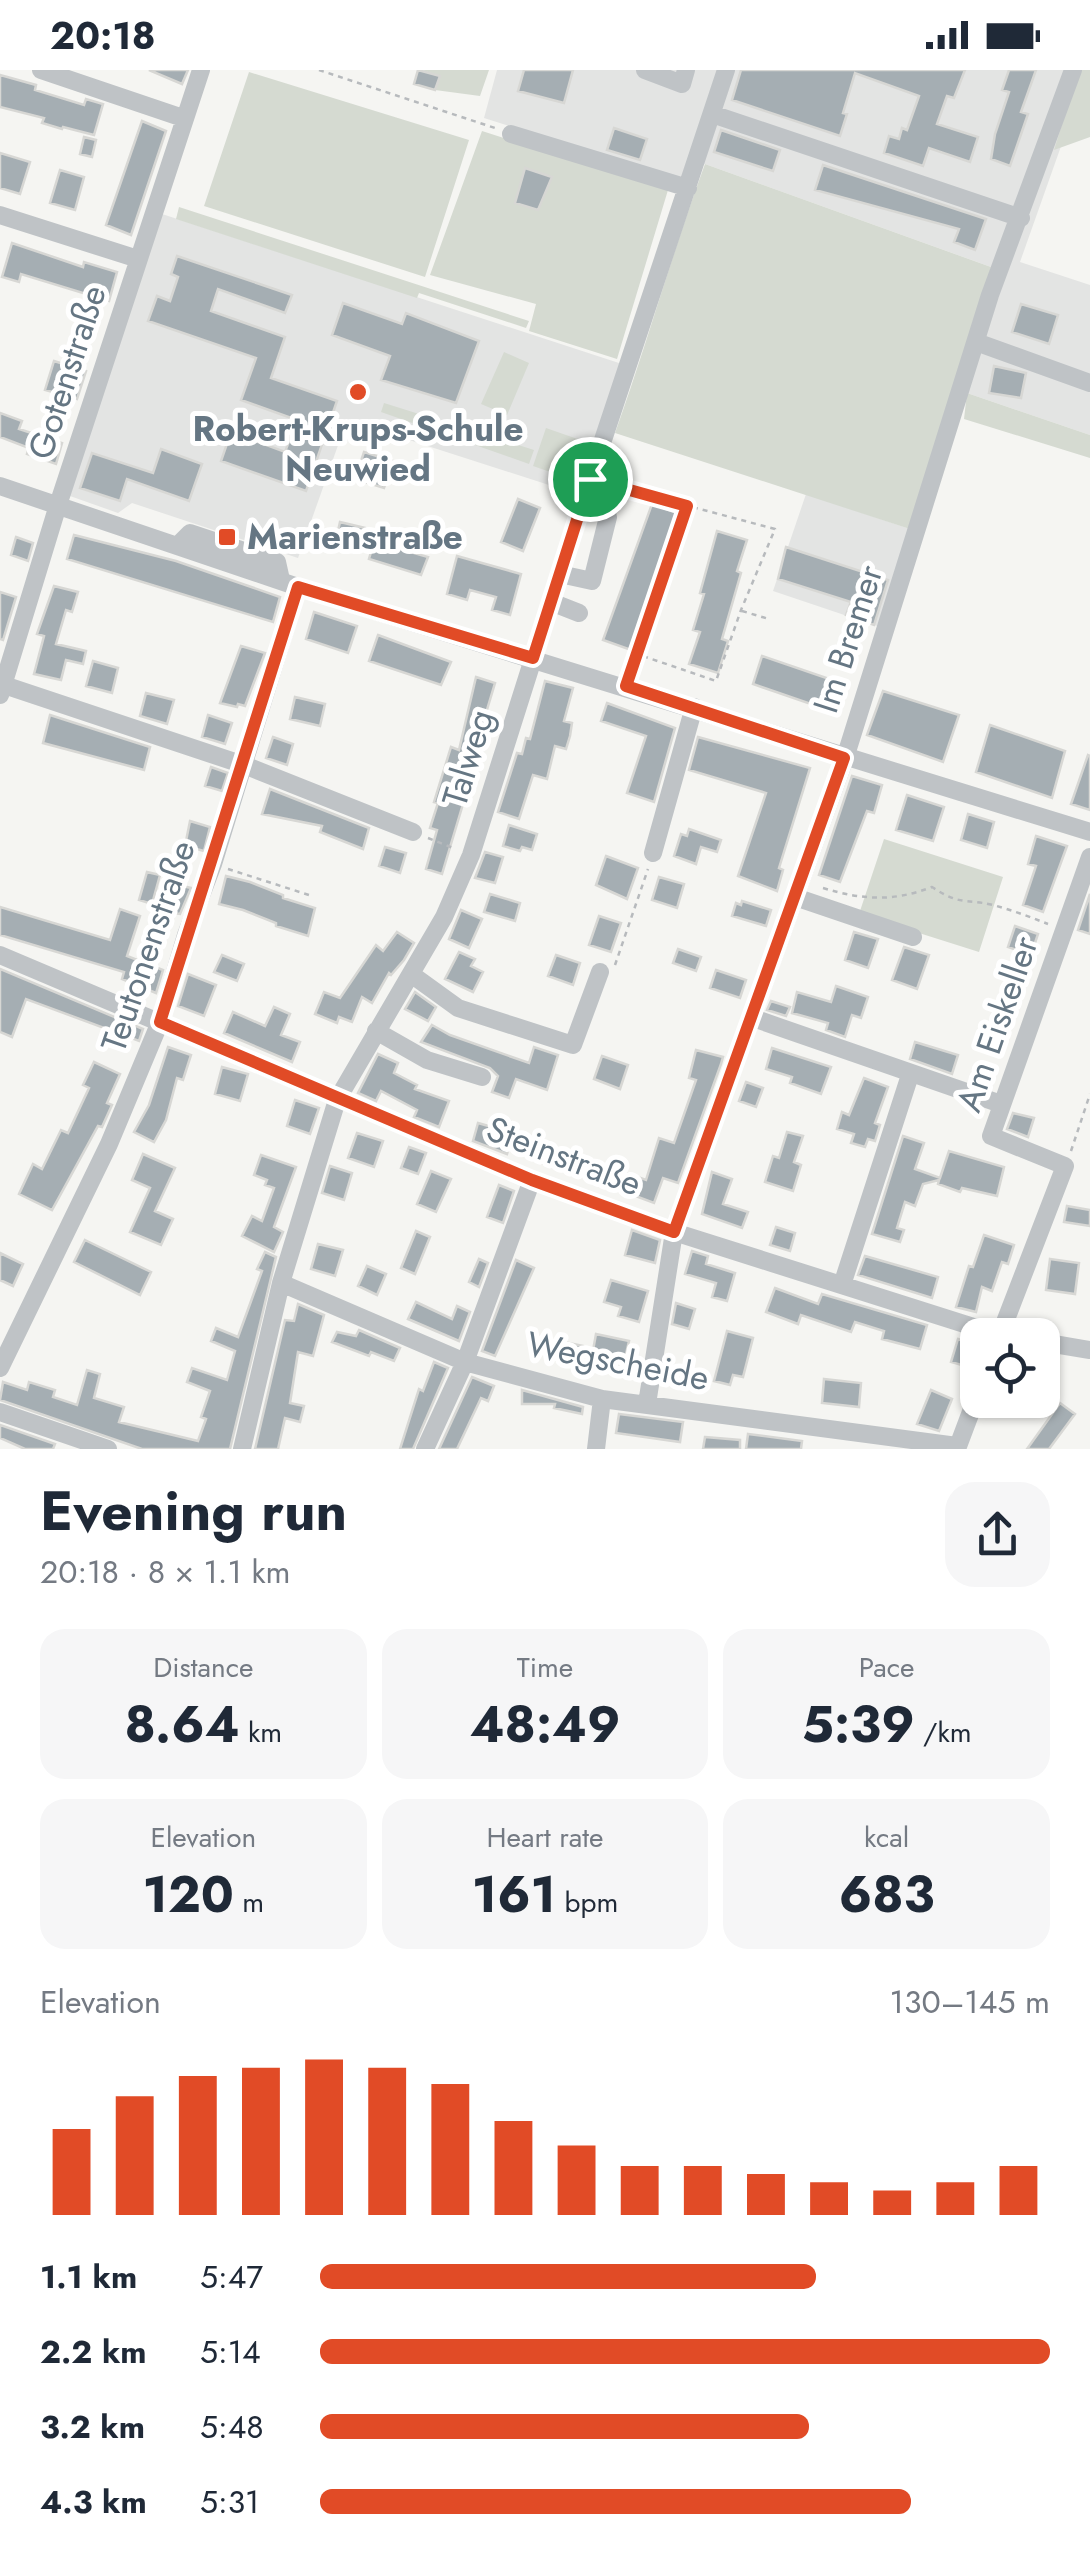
<!DOCTYPE html>
<html lang="en">
<head>
<meta charset="utf-8">
<style>
  :root { --surface:#fff; --page:#f6f6f7; --text:#1f2937; --muted:#747a83; --accent:#e14b26 }
  body { margin:0; font-family:Jost,sans-serif; background:var(--page); color:var(--text); height:100vh; display:flex; flex-direction:column; font-size:38px; white-space:nowrap }
  * { box-sizing:border-box; margin:0 }
  p { font-size:32px; color:var(--muted) }
  .icon { flex:none; width:55px; height:55px; fill:none; stroke:currentColor; stroke-width:2; stroke-linecap:round; stroke-linejoin:round }
  .map { position:relative; height:1379px; overflow:hidden }
  .side { display:flex; flex-direction:column; background:var(--surface); flex:1 }
  .side>* { flex:none }
  .controls { position:absolute; left:960px; top:1248px; display:grid; gap:20px }
  .controls a { display:grid; place-items:center; width:100px; height:100px; border-radius:20px; background:var(--surface); box-shadow:0 2px 8px #0004; font-size:50px }
  .pin { position:absolute; display:grid; place-items:center; width:85px; height:85px; color:#fff; margin:-42px; border:5px solid #fff; border-radius:50%; box-shadow:0 2px 10px #0007 }
  .round { display:grid; place-items:center; flex:none; width:105px; height:105px; border-radius:30px; background:var(--page) }
  .headline { display:flex; align-items:center; justify-content:space-between; height:170px; padding:0 40px }
  h1 { font-size:55px; font-weight:700; line-height:75px }
  .figures { display:grid; grid-template-columns:repeat(3,1fr); gap:15px; height:170px; padding:10px 40px }
  .figures div { display:grid; align-content:center; border-radius:25px; background:var(--page); text-align:center }
  .figures b { font-size:50px; font-weight:700 }
  .figures small { font-size:28px; font-weight:400 }
  .figures p { font-size:28px }
  .chart { height:280px; padding:20px 40px }
  .chart p { display:flex; justify-content:space-between }
  .chart svg { width:100%; height:180px; margin-top:10px; stroke:var(--accent); stroke-width:6 }
  ul { padding:0 40px; list-style:none; font-size:32px }
  li { display:grid; grid-template-columns:160px 120px 1fr; align-items:center; height:75px }
  li i { height:25px; border-radius:12px; background:var(--accent) }
  .status { display:flex; justify-content:space-between; align-items:center; height:70px; padding:0 50px; background:var(--surface); direction:ltr }
  .status svg { height:28px; fill:currentColor }
  .map>svg:first-child { display:block }
  .built { fill:#e3e4e3 }
  .green { fill:#d5dad1 }
  .building { fill:#a5aeb3; stroke:#d7d7d4; stroke-width:2.5 }
  .lines { fill:none; stroke-linecap:round; stroke-linejoin:round }
  .path { stroke:#b7babd; stroke-width:2.5; stroke-dasharray:5 5; stroke-linecap:butt }
  .minor { stroke:#bfc3c6; stroke-width:18 }
  .route-casing { stroke:#fff; stroke-width:20 }
  .route { stroke:#e14b26; stroke-width:12 }
  .poi-dot { fill:#e14b26; stroke:#fff; stroke-width:4 }
  .labels { text-anchor:middle; dominant-baseline:central; stroke-width:10; stroke-linejoin:round; paint-order:stroke }
  .street-label { font-size:35px; fill:#657683; stroke:#fff }
  .poi-label { font-size:35px; font-weight:bold; fill:#657683; stroke:#fff }
</style>
</head>
<body>
<div class="status"><b>20:18</b><svg viewBox="0 0 49 12"><path d="M0 12V9h3v3zM5 12V6h3v6zM10 12V3h3v9zM15 12V0h3v12zM26 1h20v11H26zM47 4h2v5h-2z"/></svg></div>
<div class="map">
<svg width="1090" height="1379" viewBox="0 0 1090 1379">
  <rect width="100%" height="100%" fill="#f5f5f2"/>
  <!-- built -->
  <path class="built" d="M497,0h591l-68,192 70,23v150l-123,-42 38,-121 -300,-108 -26,16 -195,-62z
    M159,143l463,151 -42,131 -233,-75 -49,138 -166,-55 -14,10 -48,-17z
    M806,424l107,36 -36,96 -104,-35z"/>
  <!-- green -->
  <path class="green" d="M422,0h67l-9,26 -45,-6 5,-14z
    M1079,0h11v67l-36,13z
    M249,2l220,68 -44,137 -221,-71z
    M482,61l186,59 -51,169 -88,-28 7,-27 -106,-29z
    M705,94l286,103 -78,263 -298,-97c32,-89 57,-180 90,-269z
    M179,137l350,114 -3,7 -107,-35 -2,5 -241,-79z
    M504,282l25,11 -22,52 -26,-11z
    M967,323l123,42v23l-126,-39z
    M384,333l150,47 -5,14 -148,-52z
    M546,358l43,15 -13,38 -43,-15z
    M884,769l119,38 -24,75 -120,-38z"/>
  <!-- building -->
  <path class="building" d="M149,0h39l-6,14z
    M418,0l22,6 -5,14 -21,-6z
    M524,0h49l-9,33 -46,-12z
    M741,0h224l-11,28 -7,-2 -10,28 41,13 -8,25 -41,-14 -6,18 -39,-13 5,-17 10,3 3,-11 5,2 12,-34 -64,-23 -12,40 4,1 -7,22 -108,-36z
    M1009,0h27l-15,42 7,2 -18,52 -19,-7 4,-25 14,-42 -7,-2z
    M0,5l36,10 -1,5 49,15 2,-6 17,5 -9,31 -31,-8 -1,2 -20,-6 2,-5 -44,-11z
    M142,51l24,10 -35,104 -25,-10z
    M614,58l33,11 -7,21 -33,-10z
    M721,60l59,20 -7,21 -59,-19z
    M84,67l12,3 -4,17 -12,-3z
    M0,83l30,9 -10,32 -20,-6z
    M823,95l163,54 -11,31 -21,-8 5,-13 -144,-39z
    M525,98l27,9 -14,33 -23,-7z
    M60,100l24,7 -9,33 -25,-7z
    M12,173l71,24 1,-5 33,10 -8,29 -88,-27 -2,8 -17,-5z
    M177,186l115,39 -7,18 -67,-24 -7,22 74,26 -14,41 66,23 -31,90 -85,-30 10,-29 54,20 12,-32 -56,-20 15,-42 -108,-37 9,-25 13,5 8,-24 -7,-3z
    M343,233l59,21 4,-11 73,28 -23,62 -75,-23 9,-24 -58,-21z
    M1021,234l37,11 -9,29 -37,-12z
    M54,291l32,10 -9,28 -32,-9z
    M994,296l32,7 -5,25 -32,-5z
    M0,343l22,8 -3,8 43,14 -6,21 -29,-10 2,-6 -29,-11z
    M161,379l41,15 -13,37 -62,-22 -7,22 -40,-13 12,-35 61,20z
    M364,382l29,9 -9,27 -29,-9z
    M518,429l22,9 -17,43 -22,-9z
    M652,434l28,10 -49,136 -28,-10z
    M340,452l25,6 -3,10 66,19 -7,18 -52,-16 2,-7 -36,-8z
    M717,461l30,9 -10,31 4,2 -19,66 6,2 -10,32 -29,-9 11,-32 -7,-2 11,-36 -4,-1z
    M74,465l102,26 104,36 -7,25 -206,-63z
    M16,467l17,6 -5,18 -17,-6z
    M786,477l102,33 -14,45 -28,-10 5,-13 -73,-23z
    M457,486l64,18 -11,41 -18,-5 4,-13 -26,-7 -3,10 -20,-6z
    M54,516l24,6 -6,20 -6,-2 -10,34 30,7 -3,13 -17,-4 -5,20 -27,-6 10,-38 -7,-2z
    M0,522l16,5 -13,43 -3,-1z
    M314,542l43,14 -9,27 -42,-14z
    M378,565l73,27 -10,23 -72,-24z
    M241,576l24,7 -20,53 -7,-2 -1,3 -17,-4z
    M762,586l82,28 -10,28 -81,-28z
    M93,591l25,7 -6,25 -26,-7z
    M476,607l19,6 -9,30 4,1 -48,160 -16,-5 11,-39 -7,-2 8,-25 -4,-1 17,-55 8,3z
    M545,611l28,7 -9,33 8,2 -2,13 -4,13 -11,-3 -8,33 -14,-4 -14,44 -21,-7 19,-59 5,1 4,-16 4,1z
    M883,621l76,24 -16,47 -76,-27z
    M146,623l28,7 -7,24 -27,-8z
    M295,627l30,7 -5,22 -30,-7z
    M607,633l68,25 -21,74 -27,-9 19,-57 -45,-15z
    M50,645l100,32 -6,23 -101,-27z
    M208,645l24,8 -7,21 -23,-7z
    M990,655l75,26 -13,47 -76,-26z
    M273,667l20,7 -6,21 -21,-7z
    M698,667l112,31 -31,100 4,2 -6,21 -39,-15 28,-83 -77,-23z
    M1088,685l2,1v54l-19,-6z
    M211,697l17,6 -6,18 -17,-5z
    M852,706l30,9 -8,28 -7,-2 -27,71 -21,-7z
    M270,719l99,39 -6,21 -43,-17 2,-6 -60,-12z
    M907,725l37,12 -11,34 -37,-11z
    M968,744l26,8 -7,26 -26,-8z
    M190,751l20,6 -6,24 -19,-5z
    M509,755l28,9 -5,16 -10,-3 -2,4 -17,-5z
    M689,759l32,11 -4,12 -16,-5 -5,17 -22,-8 7,-22 6,2z
    M1036,766l31,10 -24,66 -20,-7 13,-39 -8,-2z
    M385,777l21,6 -6,20 -21,-7z
    M485,782l18,5 -8,26 -20,-5z
    M606,786l32,12 -11,31 -31,-14z
    M147,802l13,3 -8,29 -13,-4z
    M226,806l24,6 33,13v3l32,10 -7,28 -32,-10v-3l-33,-13 -24,-6z
    M659,807l25,7 -7,24 -25,-8z
    M178,815l13,3 -11,26 -7,-1z
    M490,824l30,9 -5,18 -31,-9z
    M1090,824v40l-12,-4z
    M742,831l29,9 -5,16 -34,-10 4,-13 5,2z
    M0,837l110,33 10,-31 20,7 -13,40 36,14 -7,23 -34,-14 2,-7 -124,-37z
    M461,840l21,9 -13,29 -20,-9z
    M599,846l22,7 -10,29 -22,-7z
    M1015,856l23,8 -7,21 -23,-8z
    M397,862l17,11 -10,17 -13,15 -2,-2 -17,30 -10,-6 -10,25 -13,-5 -2,6 -22,-9 9,-22 16,6 36,-53 7,6z
    M854,862l24,7 -10,29 -23,-8z
    M904,877l25,8 -12,34 -25,-9z
    M678,879l23,8 -5,14 -23,-8z
    M459,882l16,7 -4,7 12,6 -10,20 -28,-13z
    M222,885l22,9 -7,17 -23,-9z
    M556,885l24,8 -7,22 -25,-9z
    M0,899l143,60 -4,12 -113,-42 -14,38 -12,-5z
    M716,900l30,10 -6,18 -30,-10z
    M188,904l28,11 -12,31 -26,-10z
    M836,916l32,11 -7,21 -9,-3 -7,22 -19,-7 2,-7 -36,-10 5,-21 34,10z
    M415,922l21,15 -8,14 -23,-12z
    M771,931l19,6 -4,9 -19,-6z
    M274,937l16,7 -9,21 19,7 -8,20 -68,-29 9,-21 32,14z
    M432,955l18,10 79,28 5,-16 24,8 -11,35 -31,-11 -7,19 -17,-6 6,-16 -8,-8 -69,-26z
    M915,972l43,13 -6,19 -42,-15z
    M168,977l23,8 -8,25 -6,-2 -11,42 -12,22 -20,-10 15,-27z
    M772,978l59,19 -10,27 -31,-11 2,-6 -26,-8z
    M696,980l27,7 -2,7 -43,119 -15,-5 -9,25 -32,-12 1,-3 -85,-26 7,-18 101,36 13,-42 15,5 22,-63 -7,-2z
    M378,984l20,9 -4,10 23,12 -2,4 34,12 -10,26 -25,-10 3,-7 -36,-19 -5,10 -18,-8z
    M602,986l26,9 -8,24 -26,-10z
    M94,992l26,12 -13,29 5,2 -10,22 -4,-1 -46,84 -33,-16 14,-30 9,5 19,-39 7,3 21,-45 -6,-3z
    M222,997l26,7 -8,27 -25,-7z
    M864,1008l24,9 -13,36 5,2 -5,16 -7,-2 -3,8 -14,-4 3,-9 -17,-5 5,-17 7,3z
    M746,1012l17,6 -7,19 -17,-6z
    M295,1030l24,8 -9,26 -23,-8z
    M1013,1043l21,5 -6,19 -21,-8z
    M478,1053l35,10 -6,21 -34,-13z
    M787,1062l16,4 -9,26 7,3 -8,26 -28,-9 8,-26 6,2z
    M357,1063l26,8 -9,26 -26,-9z
    M903,1066l21,7 -9,26 25,9 9,-27 55,16 -7,29 -35,-8 -2,4 -22,-8 1,-4 -16,4 -8,22 -10,-4 -8,26 7,2 -4,12 -28,-8z
    M409,1077l17,6 -8,21 -17,-6z
    M143,1084l32,14 -20,43 18,8 -12,26 -31,-13 20,-44 -18,-8z
    M261,1085l35,12 -22,60 9,5 -9,20 -32,-16 10,-20 10,5 12,-33 -9,-3 2,-5 -13,-5z
    M330,1096l22,7 -8,27 -22,-7z
    M431,1101l20,8 -15,33 -19,-8z
    M712,1102l20,7 -9,25 25,8 -6,16 -40,-14z
    M499,1115l15,6 -11,32 -16,-6z
    M1067,1136l23,4v16l-26,-4z
    M776,1157l19,6 -5,18 -20,-6z
    M632,1160l28,10 -5,23 -30,-8z
    M416,1161l14,6 -15,37 -14,-6z
    M984,1165l30,10 -6,19 -6,-2 -10,29 -10,-4 -6,25 -20,-5 13,-41 4,1z
    M85,1170l66,32 -11,23 -66,-33z
    M318,1174l25,6 -8,26 -24,-7z
    M692,1181l16,5 -2,8 29,9 -8,28 -15,-4 4,-14 -31,-9z
    M265,1182l11,5 -46,192h-88l-142,-49 3,-18 24,8 2,-8 26,8 -2,7 24,8 10,-35 13,4 -6,24 30,9 -5,15 79,19 8,-22 -5,-2 9,-26 -23,-9 5,-14 35,12 8,-29 -24,-10 5,-13 22,9 24,-66 -5,-2z
    M0,1183l23,11 -10,22 -13,-6z
    M865,1186l73,21 -6,21 -74,-23z
    M479,1189l9,4 -9,24 -10,-5z
    M1050,1189l29,4 -4,31 -29,-4z
    M516,1190l18,8 -39,88 -13,-5z
    M367,1196l19,8 -9,21 -19,-9z
    M611,1210l37,11 -9,31 -21,-6 3,-9 -17,-5z
    M775,1218l43,16 4,-10 105,31 -7,24 -38,-10 2,-8 -29,-9 -4,10 -50,-17 -3,9 -32,-12z
    M416,1232l36,17 5,-13 13,6 -11,29 -51,-22z
    M676,1233l19,6 -6,20 -17,-5z
    M298,1234l26,11 -11,41 -15,-4 -8,51 14,3 -4,16 -15,-4 -7,31h-23l30,-129 9,1z
    M359,1260l41,18 -6,13 -23,-9 -2,4 -37,-14 5,-10 19,4z
    M727,1261l26,7 -10,39 -10,-2 -3,10 -16,-4z
    M596,1264l33,7 -5,22 -32,-7z
    M958,1269l20,6 -6,23 -21,-6z
    M559,1271l24,5 -4,19 -24,-5z
    M434,1292l14,6 -35,81h-13l19,-60 4,2z
    M472,1307l22,9 -6,15 -7,-3 -24,51h-18z
    M824,1309l37,4 -2,24 -37,-4z
    M522,1320l61,17 -1,7 -28,-6 1,-4h-33z
    M931,1320l21,9 -13,32 -22,-7z
    M989,1330h17l-7,15 -14,-6z
    M1060,1333l15,11 -26,35h-22z
    M619,1344l64,8 -3,20 -64,-9z
    M0,1355l55,19 -2,5h-28l-25,-11z
    M748,1364l54,7 -1,8h-55z
    M705,1367l35,3v9h-37z"/>
  <g class="lines">
    <!-- path -->
    <path class="path" d="M319,0l176,58
      M606,414l169,45 -34,81 -25,71 -79,-27 50,-149
      M742,541l27,8
      M631,601l5,-16
      M428,768l25,10
      M228,799l84,27
      M823,818c40,12 70,14 109,-1 29,19 31,11 61,18 19,5 37,12 55,19
      M615,895l33,-96
      M1071,1081l19,-57"/>
    <!-- minor -->
    <path class="minor" d="M41,0l142,48
      M645,0l37,14 4,-14
      M712,44l309,104
      M511,64l177,54
      M0,145l138,44
      M976,272l114,41
      M0,416l298,101 792,245
      M179,474l11,-11 87,29 4,18
      M560,504l32,7 16,-64
      M551,532l28,11
      M4,615l240,80 169,67
      M0,625l58,-190 143,-435
      M653,783l41,-146
      M795,827l118,40
      M0,885l532,225 142,52 325,103
      M411,904l47,34 115,37 27,-73
      M753,948l248,86
      M376,961l51,29 55,17
      M281,1213l184,79 137,37 355,47
      M842,1215l68,-210
      M1000,1265l65,-169 -74,-30 99,-279
      M1042,1272l48,8
      M0,1298l109,-224 51,-122 26,-87 27,-71 85,-277
      M647,1334l27,-172 171,-474 145,-463 83,-225
      M0,1342l108,37
      M242,1379l39,-166 56,-183 107,-183 27,-62 119,-376 136,-409
      M425,1379l40,-87 67,-182
      M596,1379l6,-50
      M957,1379l21,-56"/>
  </g>
  <g class="lines">
    <!-- route casing -->
    <g class="route-casing">
      <path id="route" d="M590,409l97,27 -61,180 218,72 -170,474 -142,-52 -372,-158 138,-435 235,71z"/>
    </g>
    <!-- route -->
    <use href="#route" class="route"/>
  </g>
  <!-- markers -->
  <g class="poi-dot">
    <circle cx="358" cy="322" r="10"/>
    <rect x="217" y="457" width="20" height="20" rx="5"/>
  </g>
  <g class="labels">
    <!-- street labels -->
    <g class="street-label">
      <text transform="translate(67 302) rotate(-72)">Gotenstraße</text>
      <text transform="translate(848 569) rotate(-72)">Im Bremer</text>
      <text transform="translate(468 688) rotate(-73)">Talweg</text>
      <text transform="translate(148 876) rotate(-71)">Teutonenstraße</text>
      <text transform="translate(997 954) rotate(-71)">Am Eiskeller</text>
      <text transform="translate(564 1086) rotate(21)">Steinstraße</text>
      <text transform="translate(618 1291) rotate(11)">Wegscheide</text>
    </g>
    <!-- poi labels -->
    <g class="poi-label">
      <text x="358" y="359">Robert-Krups-Schule<tspan x="358" dy="40">Neuwied</tspan></text>
      <text x="247" y="467" text-anchor="start">Marienstraße</text>
    </g>
  </g>
</svg>
<div class="controls">
<a><svg class="icon" aria-label="locate" viewBox="0 0 24 24"><circle cx="12" cy="12" r="6"/><path d="M12 2v4M12 18v4M2 12h4M18 12h4"/></svg></a>
</div>
<div class="pin" style="left:590px;top:409px;background:#1e9e55"><svg class="icon" aria-label="arrive" viewBox="0 0 24 24"><path d="M6 21V4h12l-3 4 3 4H6"/></svg></div>
</div>
<section class="side">
<div class="headline"><div><h1>Evening run</h1><p>20:18 · 8 × 1.1 km</p></div><a class="round"><svg class="icon" aria-label="share" viewBox="0 0 24 24"><path d="M12 15V3M7 8l5-5 5 5M5 13v7h14v-7"/></svg></a></div>
<div class="figures">
<div><p>Distance</p><b>8.64<small> km</small></b></div>
<div><p>Time</p><b>48:49</b></div>
<div><p>Pace</p><b>5:39<small> /km</small></b></div>
</div>
<div class="figures">
<div><p>Elevation</p><b>120<small> m</small></b></div>
<div><p>Heart rate</p><b>161<small> bpm</small></b></div>
<div><p>kcal</p><b>683</b></div>
</div>
<div class="chart"><p><span>Elevation</span>130–145 m</p>
<svg viewBox="0 0 160 44" preserveAspectRatio="none"><path d="M5 44V23M15 44V15M25 44V10M35 44V8M45 44V6M55 44V8M65 44V12M75 44V21M85 44V27M95 44V32M105 44V32M115 44V34M125 44V36M135 44V38M145 44V36M155 44V32"/></svg>
</div>
<ul>
<li><b>1.1 km</b>5:47<i style="width:68%"></i></li>
<li><b>2.2 km</b>5:14<i style="width:100%"></i></li>
<li><b>3.2 km</b>5:48<i style="width:67%"></i></li>
<li><b>4.3 km</b>5:31<i style="width:81%"></i></li>
</ul>
</section>
</body>
</html>
